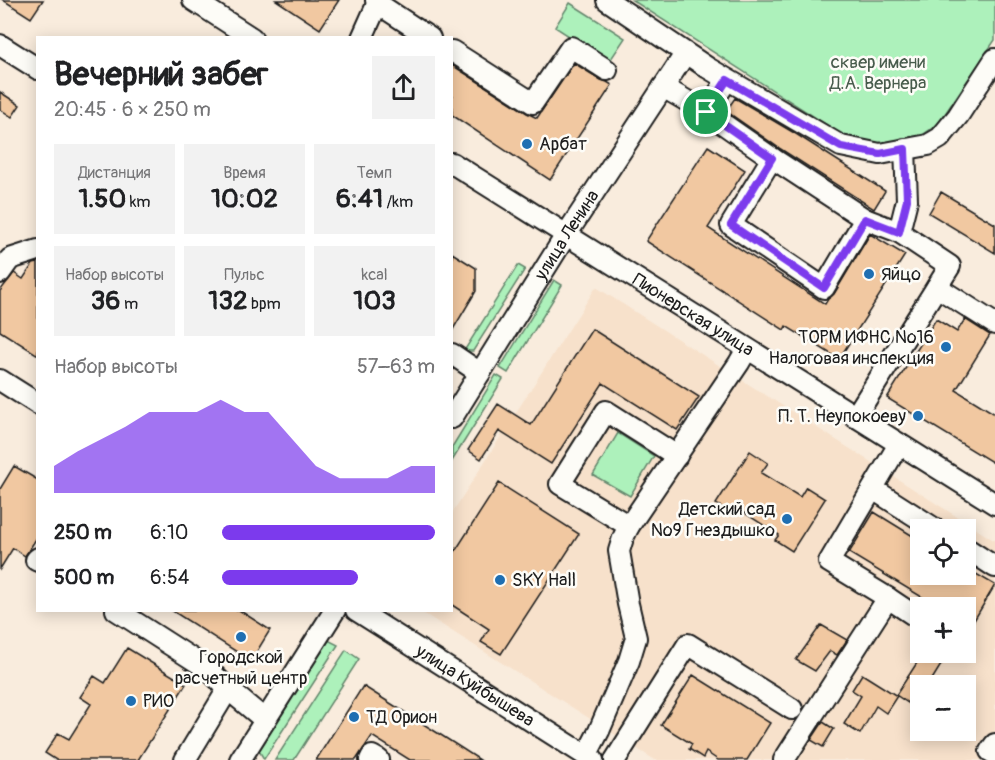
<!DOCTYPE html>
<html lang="ru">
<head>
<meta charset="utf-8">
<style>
  :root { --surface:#fff; --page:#f2f2f2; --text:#202124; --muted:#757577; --accent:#7c3aed }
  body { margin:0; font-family:Pangolin,sans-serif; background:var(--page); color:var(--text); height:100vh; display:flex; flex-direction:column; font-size:22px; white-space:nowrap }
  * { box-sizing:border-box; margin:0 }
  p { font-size:20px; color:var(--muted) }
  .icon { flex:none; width:33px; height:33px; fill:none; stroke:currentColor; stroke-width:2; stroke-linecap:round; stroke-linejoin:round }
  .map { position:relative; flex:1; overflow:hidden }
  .details { position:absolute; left:36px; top:36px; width:417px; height:576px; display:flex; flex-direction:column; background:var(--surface); border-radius:0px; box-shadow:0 3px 15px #0003 }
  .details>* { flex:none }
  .fabs { position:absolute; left:910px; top:519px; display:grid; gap:12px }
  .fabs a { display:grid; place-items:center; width:66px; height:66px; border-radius:0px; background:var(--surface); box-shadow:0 3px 15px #0003; font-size:30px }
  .pin { position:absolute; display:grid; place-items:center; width:51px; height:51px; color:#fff; margin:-26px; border:3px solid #fff; border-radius:50%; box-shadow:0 2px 6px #0007 }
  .round { display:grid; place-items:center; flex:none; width:63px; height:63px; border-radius:0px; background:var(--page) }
  .summary { display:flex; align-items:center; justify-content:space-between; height:102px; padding:0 18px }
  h1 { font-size:33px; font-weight:700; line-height:45px }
  .metrics { display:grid; grid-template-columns:repeat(3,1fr); gap:9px; height:102px; padding:6px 18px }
  .metrics div { display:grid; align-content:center; border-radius:0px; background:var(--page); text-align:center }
  .metrics b { font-size:26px; font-weight:700 }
  .metrics small { font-size:16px; font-weight:400 }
  .metrics p { font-size:16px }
  .chart { height:168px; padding:12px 18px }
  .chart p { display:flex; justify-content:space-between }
  .chart svg { width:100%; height:108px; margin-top:6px; fill:var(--accent); opacity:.7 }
  ul { padding:0 18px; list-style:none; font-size:20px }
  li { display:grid; grid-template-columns:96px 72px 1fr; align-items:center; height:45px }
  li i { height:15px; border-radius:8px; background:var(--accent) }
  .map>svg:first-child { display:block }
  .built { fill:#f7e1cb; fill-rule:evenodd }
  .green { fill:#adf1bb; stroke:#64866c; stroke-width:1.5 }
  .building { fill:#f1c8a1; stroke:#1c1c1c; stroke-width:1.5 }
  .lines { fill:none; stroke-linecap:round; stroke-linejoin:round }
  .minor-casing { stroke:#1c1c1c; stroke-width:24 }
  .minor { stroke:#fdfcf7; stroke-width:20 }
  .route-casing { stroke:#fff; stroke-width:12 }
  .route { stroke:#7c3aed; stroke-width:8 }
  .poi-dot { fill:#1f6fb2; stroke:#fdfcf7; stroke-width:2 }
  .labels { text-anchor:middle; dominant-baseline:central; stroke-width:5; stroke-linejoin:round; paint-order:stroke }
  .park-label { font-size:18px; fill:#485c4c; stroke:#fdfcf7 }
  .poi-label { font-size:18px; fill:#1c1c1c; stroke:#fdfcf7; text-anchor:start }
  .street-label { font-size:18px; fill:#1c1c1c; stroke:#fdfcf7 }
</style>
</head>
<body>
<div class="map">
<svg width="995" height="760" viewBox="0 0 995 760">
  <rect width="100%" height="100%" fill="#f9ecdd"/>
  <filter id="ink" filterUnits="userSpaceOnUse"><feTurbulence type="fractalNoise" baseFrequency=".0167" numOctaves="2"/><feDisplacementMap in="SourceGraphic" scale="12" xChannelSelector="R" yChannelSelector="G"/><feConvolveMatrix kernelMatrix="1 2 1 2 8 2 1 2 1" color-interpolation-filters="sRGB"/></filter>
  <g filter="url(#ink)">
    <!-- built -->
    <path class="built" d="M596,287l399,254v219h-340l-235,-149 32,-1v-97zM921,530h45v44h-45zM921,608h45v44h-45zM921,686h45v44h-45z"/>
    <!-- green -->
    <path class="green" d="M632,0h363v40l-57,84 -20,14 -30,7 -35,-5 -12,-6z
      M570,3l55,35 -16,24 -54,-35z
      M518,265l7,4 -52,82h-9z
      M554,280l8,5 -54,88 -8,-5z
      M496,375l7,4 -51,82v-14z
      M618,433l36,23 -24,40 -37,-21z
      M328,640l10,5 -74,114 -6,-10z
      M346,650l13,9 -65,101h-19z"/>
    <!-- building -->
    <path class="building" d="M3,0h40l-12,18z
      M276,0h63l-19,29z
      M574,63l27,17 6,2 5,3 -62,95 -98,-65v-50l75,48 10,5z
      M0,92l20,13 -8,12 -12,-8z
      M735,98l61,36 89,57 -11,18 -95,-61 -53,-37z
      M708,146l37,24 -37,58 117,76 3,-5 6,-5 36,-60 35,21 -66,104 -53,-33 -2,4 -138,-89z
      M941,192l54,32v29l-66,-40z
      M452,253l24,15v23l-24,40z
      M38,263v92l-38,-24v-40l14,-18 9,6 10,-15z
      M936,319l21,13 8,-13 25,16 -34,55 39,24v50l-108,-66z
      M592,329l107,68 -22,33 -74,-47 -52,81 -52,-33 -18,28 -13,-9 30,-46 33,21z
      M750,451l18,12 -7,10 39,24 6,-10 19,12 -33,52 -17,-11 4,-5 -42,-27 -5,6 -16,-10z
      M14,466l24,14v56l-13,20 -12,-8 -13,21v-80z
      M499,483l80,51 -78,120 -20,-12 8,-13 -37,-24v-49z
      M874,512l47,29v33h45v-6l29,17 -29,49v-26h-26l-91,-55z
      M171,610h68l31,20 -19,31z
      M821,625l26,15 -10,15 -7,-4 -15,20 -19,-11z
      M127,648l59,36 -48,76h-82l-11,-7 13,-20 11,6 22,-35 -11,-7 14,-21 11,7z
      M924,652h25l-21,34h-7v11l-7,10 -18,-12z
      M862,674l35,22 -11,17 -10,-7 -16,28 -16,-10 17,-28 -9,-6z
      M693,675l77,48 -23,37h-29l-12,-8 -3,6 -14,-9 3,-5 -31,-19z
      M363,686l81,51 36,23h-70l-38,-24 -16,24h-40z
      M823,722l11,7 -11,18 -12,-7z"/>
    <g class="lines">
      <!-- minor casing -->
      <g class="minor-casing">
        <g id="minor">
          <path d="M193,0l59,38"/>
          <path d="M376,0l1,3 53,35"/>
          <path d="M607,0l101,68 133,78 39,8 48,-9 12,-7 18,-22 37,-57"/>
          <path d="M362,38l17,-38"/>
          <path d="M0,45l38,24"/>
          <path d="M452,51l81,52 38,-56 36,23"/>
          <path d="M727,80l-21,32 66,46 -41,67 93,63 41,-69 34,13"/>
          <path d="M663,87l43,25"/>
          <path d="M772,158l93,61"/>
          <path id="s1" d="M452,163l543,341"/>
          <path d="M0,273l10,-14 28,-9"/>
          <path d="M937,287l58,37"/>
          <path d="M452,354l28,19"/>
          <path d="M0,380l38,24"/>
          <path d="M855,417l95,-151 -51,-34 8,-32 -2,-51"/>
          <path id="s2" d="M452,418l114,-183 119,-181"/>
          <path d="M899,444l-70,118 59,36 33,22"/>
          <path d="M873,489l64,41"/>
          <path d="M629,526l-69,-42 46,-73 71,45"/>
          <path d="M966,548l29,19"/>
          <path d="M38,558l-2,2 2,1"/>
          <path d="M116,610l92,59 20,20 37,31"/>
          <path id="s3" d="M356,610l237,150"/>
          <path d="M995,744l-5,7 5,3"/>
          <path d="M586,756l13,-25 30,-70 7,-23 -8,-34 -9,-53 4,-13 6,-12 110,-163 8,-14"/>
          <path d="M185,760l43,-71"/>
          <path d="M240,760l95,-150"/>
          <path d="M370,760l2,-4 7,4"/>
          <path d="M615,760l73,-116 104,65"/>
          <path d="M784,760l104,-162"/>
        </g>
      </g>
      <!-- minor -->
      <use href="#minor" class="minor"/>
    </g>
  </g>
  <g class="lines" filter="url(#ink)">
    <!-- route casing -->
    <g class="route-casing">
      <path id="route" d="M727,80l114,67 39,7 25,-5 2,51 -8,32 -34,-13 -41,69 -93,-63 41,-67 -66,-46z"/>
    </g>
    <!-- route -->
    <use href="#route" class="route"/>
  </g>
  <!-- markers -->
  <g class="poi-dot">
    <circle cx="527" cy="144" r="6"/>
    <circle cx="869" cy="274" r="6"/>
    <circle cx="946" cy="347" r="6"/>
    <circle cx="918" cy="416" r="6"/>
    <circle cx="787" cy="519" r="6"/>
    <circle cx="500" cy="580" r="6"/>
    <circle cx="241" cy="637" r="6"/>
    <circle cx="131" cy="701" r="6"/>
    <circle cx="354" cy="717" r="6"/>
  </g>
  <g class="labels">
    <!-- park labels -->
    <g class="park-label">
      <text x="878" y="62">сквер имени<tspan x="878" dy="21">Д.А. Вернера</tspan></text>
    </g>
    <!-- poi labels -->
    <g class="poi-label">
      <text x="539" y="144">Арбат</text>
      <text x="881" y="274">Яйцо</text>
      <text x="934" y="337" text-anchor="end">ТОРМ ИФНС №16<tspan x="934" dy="21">Налоговая инспекция</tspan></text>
      <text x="906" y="416" text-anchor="end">П. Т. Неупокоеву</text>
      <text x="775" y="509" text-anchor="end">Детский сад<tspan x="775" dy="21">№9 Гнездышко</tspan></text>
      <text x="512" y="580">SKY Hall</text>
      <text x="241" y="657" text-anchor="middle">Городской<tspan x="241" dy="21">расчетный центр</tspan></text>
      <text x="143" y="701">РИО</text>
      <text x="366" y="717">ТД Орион</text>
    </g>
    <!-- street labels -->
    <g class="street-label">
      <text stroke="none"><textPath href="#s2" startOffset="216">улица Ленина</textPath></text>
      <text stroke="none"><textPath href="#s1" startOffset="285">Пионерская улица</textPath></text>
      <text stroke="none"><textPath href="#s3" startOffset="141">улица Куйбышева</textPath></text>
    </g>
  </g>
</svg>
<div class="fabs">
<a><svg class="icon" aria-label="locate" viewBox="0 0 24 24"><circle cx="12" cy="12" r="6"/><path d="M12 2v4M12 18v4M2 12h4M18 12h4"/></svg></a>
<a>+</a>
<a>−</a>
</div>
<div class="pin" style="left:706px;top:112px;background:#1e9e55"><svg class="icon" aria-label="arrive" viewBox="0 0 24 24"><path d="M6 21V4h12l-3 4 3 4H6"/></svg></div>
<section class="details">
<div class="summary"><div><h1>Вечерний забег</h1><p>20:45 · 6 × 250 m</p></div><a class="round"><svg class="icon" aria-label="share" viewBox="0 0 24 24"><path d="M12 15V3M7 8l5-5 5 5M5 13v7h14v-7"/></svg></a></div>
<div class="metrics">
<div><p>Дистанция</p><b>1.50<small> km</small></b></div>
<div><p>Время</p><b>10:02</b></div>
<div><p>Темп</p><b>6:41<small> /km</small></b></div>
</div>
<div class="metrics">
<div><p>Набор высоты</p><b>36<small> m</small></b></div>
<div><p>Пульс</p><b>132<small> bpm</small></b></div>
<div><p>kcal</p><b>103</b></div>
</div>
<div class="chart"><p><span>Набор высоты</span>57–63 m</p>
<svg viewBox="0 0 160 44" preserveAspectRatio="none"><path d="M0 44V33L10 27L20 22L30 17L40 11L50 11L60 11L70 6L80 11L90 11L100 22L110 33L120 38L130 38L140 38L150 33L160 33V44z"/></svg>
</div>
<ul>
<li><b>250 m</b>6:10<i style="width:100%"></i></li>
<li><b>500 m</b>6:54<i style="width:64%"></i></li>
</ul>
</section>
</div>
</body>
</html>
